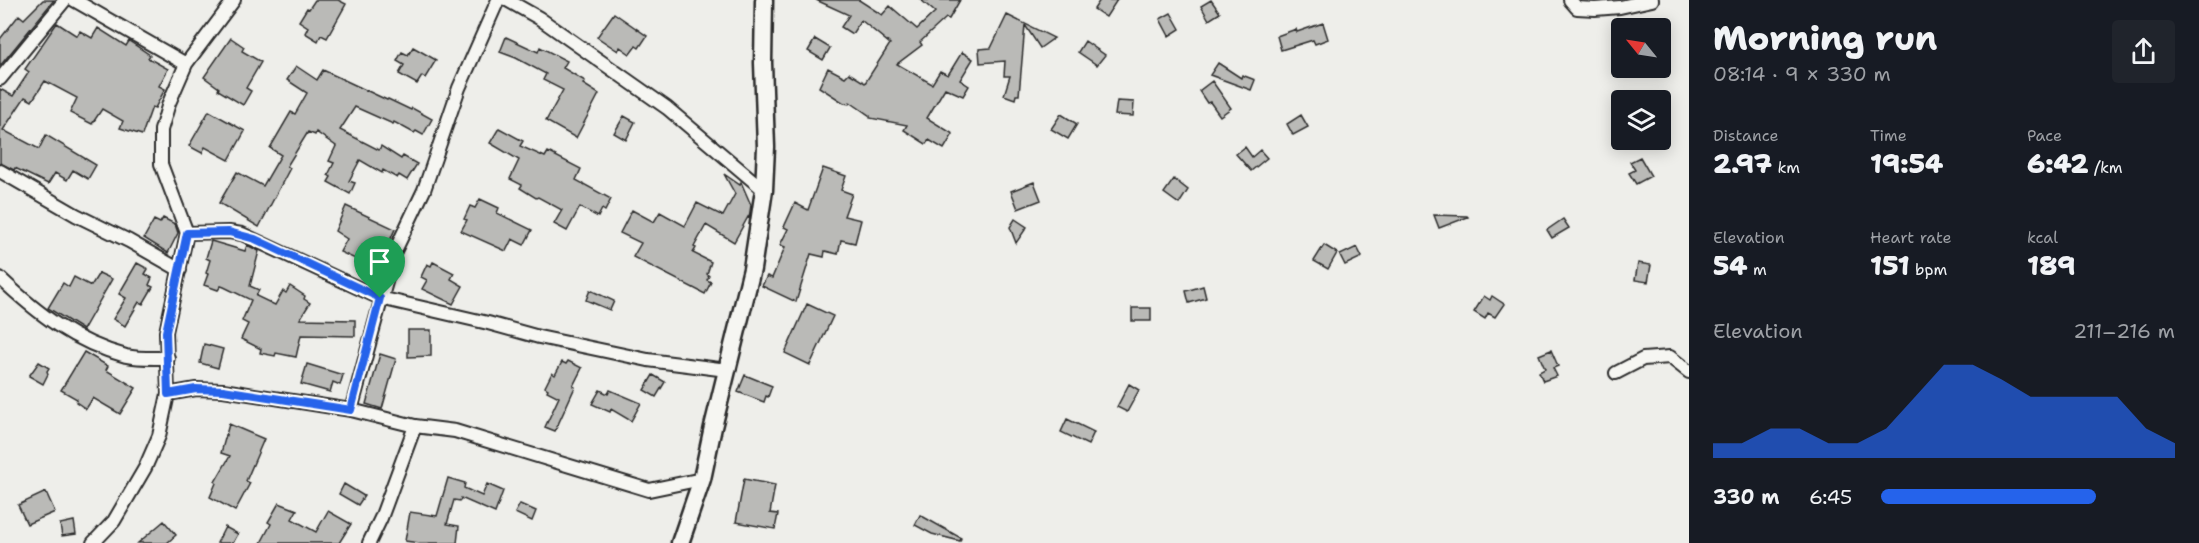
<!DOCTYPE html>
<html lang="en">
<head>
<meta charset="utf-8">
<style>
  :root { --surface:#171b24; --page:#20242c; --text:#f1f3f6; --muted:#9ea1a6; --accent:#2563eb }
  body { margin:0; font-family:"Shantell Sans",sans-serif; background:var(--page); color:var(--text); height:100vh; display:flex; flex-direction:column; font-size:22px; white-space:nowrap }
  * { box-sizing:border-box; margin:0 }
  p { font-size:20px; color:var(--muted) }
  .icon { flex:none; width:33px; height:33px; fill:none; stroke:currentColor; stroke-width:2; stroke-linecap:round; stroke-linejoin:round }
  .map { position:relative; flex:1; overflow:hidden }
  .side { display:flex; flex-direction:column; background:var(--surface); width:510px }
  .side>* { flex:none }
  .needle { width:39px; rotate:300deg }
  .tools { position:absolute; left:1611px; top:18px; display:grid; gap:12px }
  .tools a { display:grid; place-items:center; width:60px; height:60px; border-radius:6px; background:var(--surface); box-shadow:0 3px 15px #0003; font-size:30px }
  .pin { position:absolute; display:grid; place-items:center; width:51px; height:51px; color:#fff; margin:-62px -26px; border-radius:50% 50% 50% 0; rotate:-45deg; box-shadow:0 0 6px #0007 }
  .pin .icon { rotate:45deg }
  .round { display:grid; place-items:center; flex:none; width:63px; height:63px; border-radius:6px; background:var(--page) }
  .head { display:flex; align-items:center; justify-content:space-between; height:102px; padding:0 24px }
  h1 { font-size:33px; font-weight:800; line-height:45px }
  .stats { display:grid; grid-template-columns:repeat(3,1fr); gap:9px; height:102px; padding:6px 24px }
  .stats div { display:grid; align-content:center }
  .stats b { font-size:26px; font-weight:800 }
  .stats small { font-size:16px; font-weight:400 }
  .stats p { font-size:16px }
  .chart { height:168px; padding:12px 24px }
  .chart p { display:flex; justify-content:space-between }
  .chart svg { width:100%; height:108px; margin-top:6px; fill:var(--accent); opacity:.7 }
  ul { padding:0 24px; list-style:none; font-size:20px }
  li { display:grid; grid-template-columns:96px 72px 1fr; align-items:center; height:45px }
  li i { height:15px; border-radius:8px; background:var(--accent) }
  main { display:flex; flex:1; min-height:0 }
  .map>svg:first-child { display:block }
  .building { fill:#babab7; stroke:#2b2b2b; stroke-width:1.5 }
  .lines { fill:none; stroke-linecap:round; stroke-linejoin:round }
  .street-casing { stroke:#2b2b2b; stroke-width:16 }
  .secondary-casing { stroke:#2b2b2b; stroke-width:21 }
  .street { stroke:#f6f6f2; stroke-width:12 }
  .secondary { stroke:#f6f6f2; stroke-width:16 }
  .route-casing { stroke:#fff; stroke-width:12 }
  .route { stroke:#2563eb; stroke-width:8 }
</style>
</head>
<body>
<main>
<div class="map">
<svg width="1689" height="543" viewBox="0 0 1689 543">
  <rect width="100%" height="100%" fill="#eeeeea"/>
  <filter id="ink" filterUnits="userSpaceOnUse"><feTurbulence type="fractalNoise" baseFrequency=".0167" numOctaves="2"/><feDisplacementMap in="SourceGraphic" scale="12" xChannelSelector="R" yChannelSelector="G"/><feConvolveMatrix kernelMatrix="1 2 1 2 8 2 1 2 1" color-interpolation-filters="sRGB"/></filter>
  <g filter="url(#ink)">
    <!-- building -->
    <path class="building" d="M43,0h11l-54,66v-27l19,-24 5,4z
      M315,0h23l8,4 -19,34 -6,-3 -3,6 -13,-8 3,-6 -9,-6 8,-13 2,1z
      M816,0h43l23,15 8,-9 27,23 18,-17 -14,-12h39l-11,19 -3,-1 -26,24 2,3 -25,19 35,20 8,-13 8,4 14,-23 11,7 -13,21 9,6 -6,10 -18,-8 -18,30 26,16 -9,15 -15,-9 -3,4 -22,-14 3,-5 -37,-7v-2l-20,-14 -1,2 -5,-1 -25,-16 9,-19 17,9 4,-4 16,10 25,-39 -29,-24 -9,14 -11,-7 8,-12z
      M1100,0h17l-11,17 -12,-8z
      M1211,0l9,13 -11,7 -8,-14z
      M614,13l33,23 -8,12 -3,-2 -6,8 -10,-7 -2,4 -21,-14z
      M1171,13l9,16 -11,7 -9,-17z
      M1007,15l47,23 -14,10 -15,-23 -6,70h-3l-1,4 -11,-4 6,-19h-6l1,-15 -25,2 -1,-14 12,-1z
      M57,23l20,13 3,-5 12,7 6,-10 28,18 3,-5 21,14 -2,3 20,11 -9,17 6,3 -10,19 -3,-1 -10,28 -22,-7 3,-7 -21,-12 -10,15 -22,-11 7,-15 -32,-17 -13,20 -7,-4 -22,33 36,19 7,-14 50,30 -8,14 -15,-9 -6,10 -12,-7 -7,11 -33,-16 -1,2 -14,-7v-74l13,7 16,-24 -4,-3z
      M1323,23l5,16 -13,5 -2,-4 -32,10 -4,-14 19,-7 1,3z
      M506,37l32,15 2,-5 27,14 -4,7 22,13 -2,3 16,10 -23,44 -30,-17 17,-31 -20,-10 3,-6 -30,-16 -16,-6z
      M231,38l13,9 -2,4 19,11 -15,26 5,3 -8,14 -25,-15 1,-2 -15,-11z
      M815,39l15,9 -7,12 -15,-9z
      M1085,41l20,14 -8,10 -19,-13z
      M413,47l23,13 -11,18 -3,-2 -5,8 -18,-10 5,-9 -7,-4 5,-9 6,3z
      M1218,63l23,15 1,-3 13,5 -4,10 -41,-15z
      M296,66l21,14 6,-10 64,30 1,-1 23,11 1,-2 20,11 -9,16 -7,-4 -2,2 -20,-11 -1,2 -38,-17 -15,23 39,20 2,-4 20,13 2,-3 14,8 -10,16 -8,-5 -2,3 -14,-8 -1,3 -22,-13 -11,21 6,2 -5,11 -22,-12 3,-5 -3,-2 6,-12 -5,-2 7,-15 -20,-14 -1,3 -7,-3 -21,34 3,2 -31,59 -40,-24 18,-31 26,14 18,-31 -11,-7 21,-36 4,2 12,-21 -20,-13z
      M1212,81l19,27 -11,8 -10,-14 -3,1 -8,-12z
      M1117,101l17,1 -1,14 -18,-1z
      M209,111l36,20 -16,29 -24,-13 -3,6 -13,-7z
      M1061,114l16,10 -9,15 -17,-10z
      M1301,115l7,12 -15,8 -6,-11z
      M624,116l11,6 -9,18 -12,-7z
      M499,128l24,13 -3,5 25,11 3,-5 33,17 -5,11 35,19 -6,12 -3,-2 -4,8 -18,-10 -13,24 -13,-7 8,-14 -24,-13 -2,1 -16,-10 2,-3 -12,-6 9,-19 -29,-17z
      M1245,147l7,10 8,-7 7,8 -16,13 -15,-17z
      M1640,157l11,19 -15,8 -7,-11 6,-3 -5,-8z
      M823,168l23,8 -5,14 11,4 -8,22 17,4 -6,23 -14,-3 -3,14 -13,-3 -1,6 -13,-3 -15,48 -34,-16 5,-10 5,2 13,-31 -5,-2 8,-16 -4,-2 11,-24 13,7z
      M724,174l16,11 1,-3 10,23 -2,13 -1,-1 -14,25 -28,-17 -12,22 2,1 -3,5 18,9 -4,12 2,2 -2,4 4,2 -6,12 -72,-37 8,-14 -21,-10 12,-23 22,12 6,-10 25,14 12,-23 26,13 12,-22z
      M1174,179l14,11 -9,14 -15,-11z
      M1034,182l7,18 -23,9 -7,-18z
      M480,199l19,9 -2,5 35,17 -8,15 -12,-6 -6,12 -45,-20 6,-11 -3,-1 6,-13 5,2z
      M346,206l49,23 -8,18 -2,-1 -10,22 -35,-16 7,-13 -12,-8z
      M1434,215l33,1 1,1 -29,11z
      M163,218l12,6 3,9 -10,20 -24,-15 10,-18 6,3z
      M1015,219l12,8 -11,16 -6,-16z
      M1563,219l6,9 -17,10 -5,-8z
      M211,241l34,10 2,-6 12,6 -9,35 9,4 -3,6 19,9 8,-14 3,2 4,-7 15,10 -1,3 6,4 -10,16 55,1v16l-54,-1 -5,22 -20,-4 -1,3 -15,-3 1,-4 -20,-10 7,-15 -6,-3 9,-21 -27,-13 -3,-1 -3,4 -14,-5 4,-11 -2,-1 4,-13 -4,-2z
      M1324,245l13,8 -9,16 -14,-8z
      M1357,247l5,10 -17,8 -5,-10z
      M433,262l21,11 -3,6 12,7 -10,18 -31,-15 5,-9 -6,-3 6,-13 4,2z
      M137,263l11,6 -3,5 7,4 -3,7 4,2 -10,17 -4,-2 -14,24 -12,-7 13,-21 -7,-4z
      M1638,263l13,2 -3,17 -13,-2z
      M99,273l13,6 -29,51 -35,-22 15,-25 6,4 5,-10 17,9z
      M1203,286l3,12 -17,5 -3,-12z
      M590,290l24,11 -4,9 -24,-10z
      M1484,296l6,4 2,-4 12,8 -9,13 -7,-4 -3,6 -11,-7z
      M807,304l26,12 -23,49 -25,-12z
      M1132,308h19v13h-19z
      M408,330h23v26l-23,1z
      M204,344l19,5 -5,19 -18,-5z
      M1551,350l7,16 -5,2 4,8 -14,5 -4,-9 6,-3 -6,-14z
      M84,352l24,14 -2,4 30,18 -16,26 -27,-16 -7,11 -10,-7 1,-3 -16,-9z
      M380,354l16,5 -14,50 -16,-5z
      M568,361l14,7 -9,18 2,1 -20,44 -10,-4 14,-30 -12,-6 1,-2 -3,-2 7,-14 3,2 7,-13 4,2z
      M39,362l10,6 -2,3 1,3 -5,10 -14,-8z
      M307,364l36,11 -3,10 -7,-3 -3,10 -29,-8z
      M653,375l12,7 -9,15 -12,-7z
      M745,375l27,11 -4,11 -2,-1 -2,6 -26,-10z
      M1129,384l10,6 -12,22 -10,-5z
      M600,390l8,4 2,-4 31,13 -10,18 -20,-12 -1,3 -18,-8z
      M1067,419l27,13 -6,13 -27,-13z
      M229,424l35,15 -18,42 4,2 -15,28 -25,-14 6,-14 -1,-1 15,-26 -9,-3z
      M448,478l17,5 -1,5 18,8 5,-12 16,7 -8,22 -34,-15 -1,3 -6,-1 -7,24 12,2 -2,17h-37l-15,-2 5,-29 27,4z
      M744,479l31,6 -5,28 8,1 -3,15 -39,-7z
      M344,484l20,12 -6,9 -19,-11z
      M46,492l9,20 -28,12 -9,-19z
      M279,503l18,7 -5,9 24,13 12,-21 23,13 -12,19h-78l10,-19 -3,-2z
      M520,504l16,7 -4,10 -17,-8z
      M920,515l41,23 -1,3 -28,-7 -17,-9z
      M74,521l2,13 -14,2 -2,-12z
      M164,521l12,14 -9,8h-29z
      M225,527l13,7 -5,9h-16z"/>
    <g class="lines">
      <!-- street casing -->
      <g class="street-casing">
        <path id="street" d="M74,0l112,64
          M507,0l32,18 128,90 97,82
          M1570,0l7,8 18,1 25,-2 32,-7
          M0,79l65,-79
          M0,171l76,44 53,26 51,29
          M187,233l42,-1 13,2 138,64 108,25 51,14 109,23 79,10
          M0,278c38,36 74,64 126,78 14,3 29,2 42,2
          M1616,373l27,-14 27,-2 19,15
          M168,394l28,-5 27,1 128,20 64,16 40,5 194,59 53,-11
          M351,410l43,-157 30,-63 35,-102 39,-88
          M93,543l21,-22 31,-53 14,-32 9,-42 -2,-62 21,-99 -26,-69v-34l8,-27 17,-39 48,-64
          M369,543l12,-25 34,-92"/>
      </g>
      <!-- secondary casing -->
      <g class="secondary-casing">
        <path id="secondary" d="M680,543l22,-64 11,-52 39,-158 12,-79 2,-43 -3,-84 1,-63"/>
      </g>
      <!-- street -->
      <use href="#street" class="street"/>
      <!-- secondary -->
      <use href="#secondary" class="secondary"/>
    </g>
  </g>
  <g class="lines" filter="url(#ink)">
    <!-- route casing -->
    <g class="route-casing">
      <path id="route" d="M229,232l26,7 125,59 -29,112 -128,-20 -27,-1 -28,5 -2,-62 21,-99z"/>
    </g>
    <!-- route -->
    <use href="#route" class="route"/>
  </g>
</svg>
<div class="tools">
<a><svg class="needle" viewBox="-14 -14 28 28"><path d="M0-13l5 13h-10z" fill="#e53935"/><path d="M0 13l5-13h-10z" fill="#9ea1a6"/></svg></a>
<a><svg class="icon" aria-label="layers" viewBox="0 0 24 24"><path d="M12 4l9 5-9 5-9-5zM3 14l9 5 9-5"/></svg></a>
</div>
<div class="pin" style="left:380px;top:298px;background:#1e9e55"><svg class="icon" aria-label="arrive" viewBox="0 0 24 24"><path d="M6 21V4h12l-3 4 3 4H6"/></svg></div>
</div>
<section class="side">
<div class="head"><div><h1>Morning run</h1><p>08:14 · 9 × 330 m</p></div><a class="round"><svg class="icon" aria-label="share" viewBox="0 0 24 24"><path d="M12 15V3M7 8l5-5 5 5M5 13v7h14v-7"/></svg></a></div>
<div class="stats">
<div><p>Distance</p><b>2.97<small> km</small></b></div>
<div><p>Time</p><b>19:54</b></div>
<div><p>Pace</p><b>6:42<small> /km</small></b></div>
</div>
<div class="stats">
<div><p>Elevation</p><b>54<small> m</small></b></div>
<div><p>Heart rate</p><b>151<small> bpm</small></b></div>
<div><p>kcal</p><b>189</b></div>
</div>
<div class="chart"><p><span>Elevation</span>211–216 m</p>
<svg viewBox="0 0 160 44" preserveAspectRatio="none"><path d="M0 44V38L10 38L20 32L30 32L40 38L50 38L60 32L70 19L80 6L90 6L100 12L110 19L120 19L130 19L140 19L150 32L160 38V44z"/></svg>
</div>
<ul>
<li><b>330 m</b>6:45<i style="width:73%"></i></li>
</ul>
</section>
</main>
</body>
</html>
